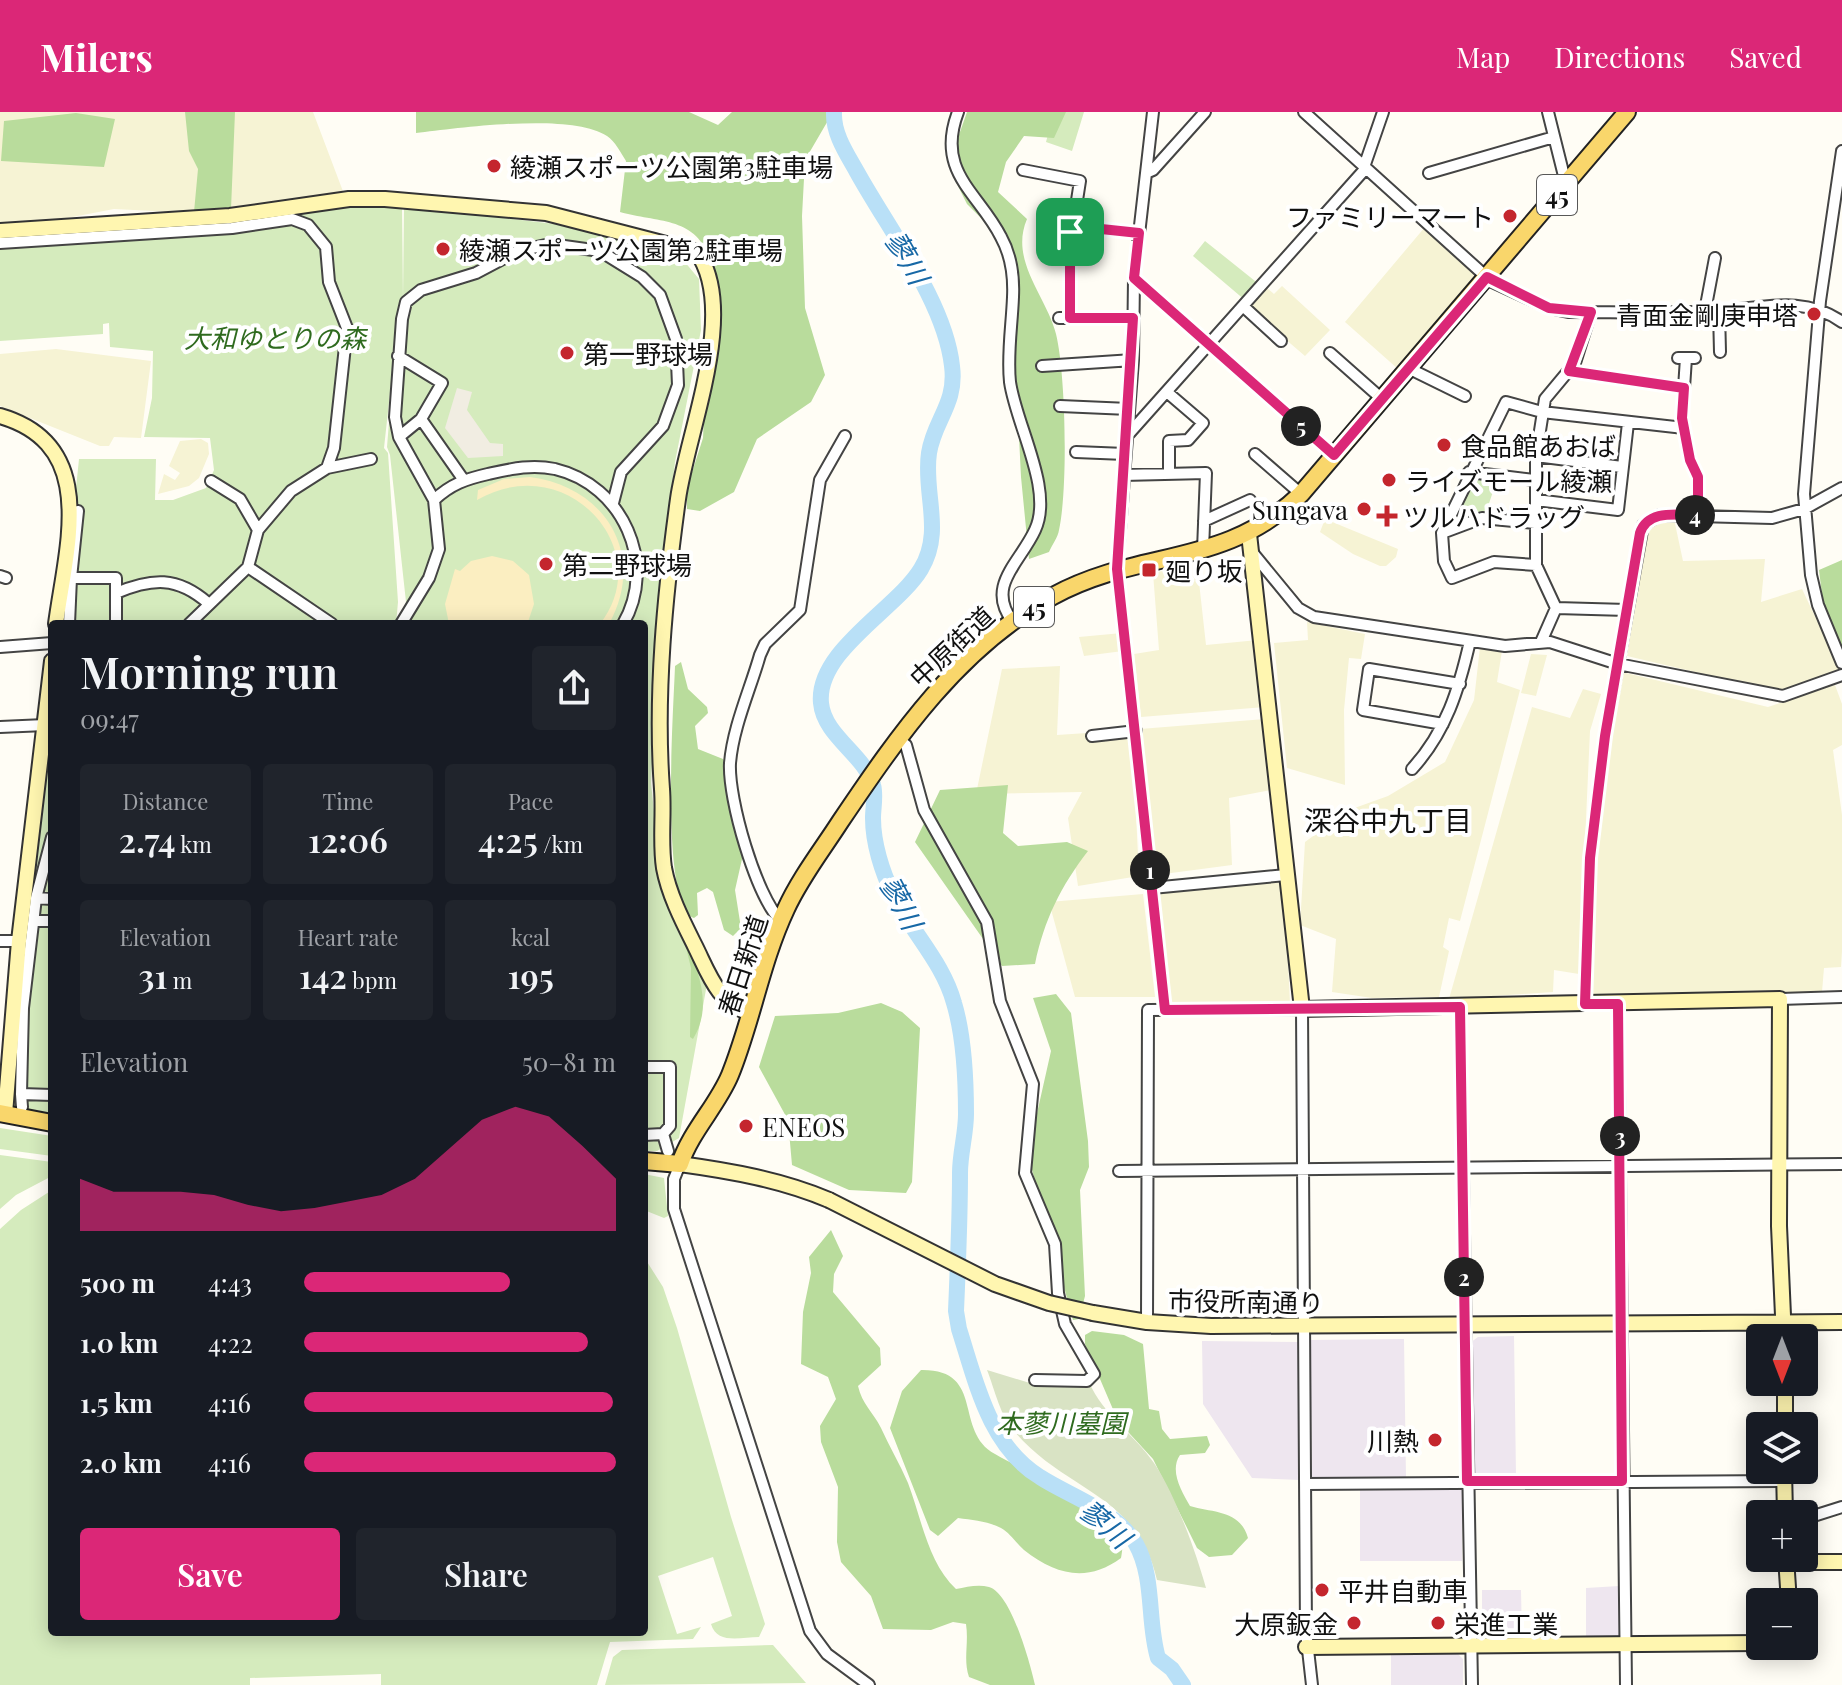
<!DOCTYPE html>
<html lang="en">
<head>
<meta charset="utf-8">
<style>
  :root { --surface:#171b24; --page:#20242c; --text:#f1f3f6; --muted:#9ea1a6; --accent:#db2777 }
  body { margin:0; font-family:"Playfair Display","Noto Sans JP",serif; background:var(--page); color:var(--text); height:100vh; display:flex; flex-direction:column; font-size:30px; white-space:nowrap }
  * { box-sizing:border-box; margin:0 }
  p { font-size:26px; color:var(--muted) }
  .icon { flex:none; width:44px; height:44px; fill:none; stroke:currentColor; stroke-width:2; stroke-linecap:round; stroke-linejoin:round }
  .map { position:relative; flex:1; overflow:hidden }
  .drawer { position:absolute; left:48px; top:508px; width:600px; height:1016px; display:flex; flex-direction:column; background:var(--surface); border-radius:8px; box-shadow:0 4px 20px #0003 }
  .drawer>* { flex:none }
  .needle { width:52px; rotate:180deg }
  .tools { position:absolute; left:1746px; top:1212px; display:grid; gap:16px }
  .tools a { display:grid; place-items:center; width:72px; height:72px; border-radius:8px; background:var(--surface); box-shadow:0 4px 20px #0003; font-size:40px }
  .pin { position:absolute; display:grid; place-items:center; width:68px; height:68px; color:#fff; margin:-34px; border-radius:16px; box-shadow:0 4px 12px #0006 }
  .km { position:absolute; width:40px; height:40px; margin:-20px; border-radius:50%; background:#222; color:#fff; font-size:22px; line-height:40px; text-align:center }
  .round { display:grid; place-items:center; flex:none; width:84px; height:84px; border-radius:8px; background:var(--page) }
  .summary { display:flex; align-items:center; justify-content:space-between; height:136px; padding:0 32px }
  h1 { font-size:44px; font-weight:600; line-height:60px }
  .stats { display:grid; grid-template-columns:repeat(3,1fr); gap:12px; height:136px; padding:8px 32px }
  .stats div { display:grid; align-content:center; border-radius:8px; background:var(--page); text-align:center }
  .stats b { font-size:34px; font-weight:600 }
  .stats small { font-size:22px; font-weight:400 }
  .stats p { font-size:22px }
  .chart { height:224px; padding:16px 32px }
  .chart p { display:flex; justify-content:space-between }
  .chart svg { width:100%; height:144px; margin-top:8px; fill:var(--accent); opacity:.7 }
  .primary-button { display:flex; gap:16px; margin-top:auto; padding:16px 32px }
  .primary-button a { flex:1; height:92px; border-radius:8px; background:var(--accent); color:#fff; font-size:32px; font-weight:600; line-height:92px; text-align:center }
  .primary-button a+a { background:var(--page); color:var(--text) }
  ul { padding:0 32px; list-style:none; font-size:26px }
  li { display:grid; grid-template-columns:128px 96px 1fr; align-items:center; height:60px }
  li i { height:20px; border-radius:10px; background:var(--accent) }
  header { display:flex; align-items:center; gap:48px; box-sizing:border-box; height:112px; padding:0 40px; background:var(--accent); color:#fff }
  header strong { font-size:38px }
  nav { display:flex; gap:44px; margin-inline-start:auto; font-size:28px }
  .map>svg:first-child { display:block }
  .industrial { fill:#eee6ef }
  .farmland { fill:#f6f3d4 }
  .green { fill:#d5ebbd }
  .forest { fill:#b9dc9c }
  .sand { fill:#fbeec1 }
  .cemetery { fill:#d9e3c4 }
  .plaza { fill:#f1ede2 }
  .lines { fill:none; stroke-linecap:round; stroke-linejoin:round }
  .river { stroke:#b9e0f7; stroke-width:16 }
  .street-casing { stroke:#444; stroke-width:14 }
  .secondary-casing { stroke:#333; stroke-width:18 }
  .primary-casing { stroke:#222; stroke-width:20 }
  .street { stroke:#fff; stroke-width:10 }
  .secondary { stroke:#fff6b0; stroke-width:14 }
  .primary { stroke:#f9d66b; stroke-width:16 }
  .secondary-bridge-casing { stroke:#333; stroke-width:18; stroke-linecap:butt }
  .secondary-bridge { stroke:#fff6b0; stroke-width:14 }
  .route-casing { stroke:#fff; stroke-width:16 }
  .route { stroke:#db2777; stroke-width:10 }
  .poi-dot { fill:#c4262e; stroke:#fff; stroke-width:3 }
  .labels { text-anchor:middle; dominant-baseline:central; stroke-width:8; stroke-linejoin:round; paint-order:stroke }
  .shield { fill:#fff; stroke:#585858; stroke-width:2 }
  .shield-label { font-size:24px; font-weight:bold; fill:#111 }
  .poi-label { font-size:26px; fill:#111; stroke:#fff; text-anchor:start }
  .park-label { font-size:26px; font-style:italic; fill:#2f6b1f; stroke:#fff }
  .street-label { font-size:26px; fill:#111; stroke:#fff }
  .water-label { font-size:28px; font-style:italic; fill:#1768a6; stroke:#fff }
  .neighbourhood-label { font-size:28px; fill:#111; stroke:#fff }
</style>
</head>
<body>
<header>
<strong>Milers</strong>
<nav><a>Map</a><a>Directions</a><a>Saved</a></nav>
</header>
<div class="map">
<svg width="1842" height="1573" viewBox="0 0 1842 1573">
  <rect width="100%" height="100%" fill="#fffdf5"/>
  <!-- industrial -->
  <path class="industrial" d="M1514,1224l2,140 -43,1 -3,-134 8,-6z
    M1404,1227l2,139 -94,2 -2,-140z
    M1202,1229l96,1 2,138 -48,-2 -49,-74z
    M1462,1375v74h-102v-73z
    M1619,1474l3,2v46l-3,4 -33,1v-51z
    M1482,1478h39l1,49 -36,1 -4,-6z
    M1391,1541h66l6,6v26h-72z"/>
  <!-- farmland -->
  <path class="farmland" d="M0,0h313l31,82 -151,19 -79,-4 -57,11 -57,3z
    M1425,115l55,47 -82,95 -53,-47z
    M1282,174l48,44 -25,26 -56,-48 18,-20 7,6z
    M56,237l95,12 -10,77 -27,-1 -5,9h-9l-100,-40v-52z
    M201,327l7,4 1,11 -10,24 -10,8 -31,8 6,-20 11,6 5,-7 -11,-7 11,-25z
    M1325,407l73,30 -2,8 -10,9h-6l-27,-12 -33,-22z
    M1674,407l9,42 82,-2 -4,43 41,-13 39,82 -57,22 -157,-37 20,-134z
    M1197,452l9,81 52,-5 7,67 -124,10 -7,-63 25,-4 -6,-77z
    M1307,510l58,12 -4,25 -12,-1 -5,52 1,75 -58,-17 -13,-125 34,-3z
    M1122,521l1,18 -39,5 -5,-19z
    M1480,535l22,4 -5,31 23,8 -60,231 -11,-3 -6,29 6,4 -10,46 -67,1 -40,-6 4,-53 -36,-14 5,-83 44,-32 39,-14 57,-34 29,-62z
    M1531,542l16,1 -11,41 -15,-3z
    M1060,554l-3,69 75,-5 7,146 -61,10 -10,-68 14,-26 -106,2 26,-125z
    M1622,560l146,35 67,-22 7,19v41l-9,5 9,65v136l-1,16 -17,1 -2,24 -231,6 5,-149z
    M1583,577l18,5 -11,37 -11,243 -25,-4 -1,22 -104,7 83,-292 38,11z
    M1265,607l6,71 -42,8 3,67 -76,10 -16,-146z
    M1284,768l6,123 -122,3 -9,-115z
    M1143,782l12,103h-80l-26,-95z"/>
  <!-- green -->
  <path class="green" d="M1054,0h30l-12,39 -26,-9z
    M339,93h63l1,96 1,-95 151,18 124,31 20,24 2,51 -26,132 -15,129 -9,192 9,86 47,115 -28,154 -22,13h-13v-527h-246l8,-22 -16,-147 -3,-8 8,-100 -11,101 4,5 10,149 -2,22h-334l17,-165h77l-1,41h18l33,-12 8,-18 -4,-32 -66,-1 8,-39 1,-47 -43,-4 -1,-24 -6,1v10l-103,7v-106z
    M1205,129l55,44 -14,16 -53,-45z
    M1475,365l22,3 -12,35 -30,9 -3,-4z
    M52,591v410l-43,-7z
    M0,1016l52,8v20l-52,-7z
    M0,1043l52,7v14l-36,19 -16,14z
    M644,1062l20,4 4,38 -4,2 -20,-8z
    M52,1078v442h592v-375l19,30 14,41 54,189 34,107 -6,13c-18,0 -42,8 -48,-13l21,-8 -19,-59 -55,19 19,58 24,-7 -8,12 -83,3 -13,43h-216v-11l-131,4v7h-250v-456l21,-19z
    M773,1533l33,38 -201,2 8,-28 9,-7z"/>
  <!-- forest -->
  <path class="forest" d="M185,0h50l-4,97 -37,3 4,-43 -9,-18z
    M416,0h273l29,13 14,-13h101l-28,48 -3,56 3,92 20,67 -14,27 -54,37 -23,53 -34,19 -13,-2v-21l16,-50 8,-175c-13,-47 -52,-40 -91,-51l6,-51c-5,-8 -11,-20 -19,-25 -37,-24 -145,-8 -191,-3z
    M967,0h99l-12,26 -30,-2 -18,26 -8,30 29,27c-18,42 20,78 29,115 10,41 12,155 3,196 -1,7 -7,15 -10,22l-20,7 -8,-82 -10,-202 -17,-44 -27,-27 -14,-28 1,-27z
    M76,1l39,6 -11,48 -103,-6 3,-40z
    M1842,448v100l-18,-49 -5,-41z
    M681,550l7,27 19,18 1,6 -13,13 3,23 25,10 9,16 15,62 -12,53 6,38 -8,8 -9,-6 -11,-38 -6,-4 -10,5 1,22 -4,3c-35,-12 -20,-214 -19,-252z
    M1008,673l-5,48 15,13 49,-4 21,9c-27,35 -44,69 -53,113l-33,2 -87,-124 25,-52z
    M684,827c15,31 29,68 9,100l-3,-2 1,-69z
    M1056,882l15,19 17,128 1,26 -9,23 5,106 -6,23 -6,1 -42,-154 -2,-17 22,-98 -18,-53z
    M881,891l21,9 18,16 -8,154 -6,11 -57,-3 -57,-25 -4,-45 -29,-53 16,-51 63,-3z
    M831,1118l12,26 -9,18 -1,18 47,56 1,17 -23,21c4,18 15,26 23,42 8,18 19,36 27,55 13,34 20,80 48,106 11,-2 22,-5 33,-2 22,6 41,76 46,98h-45l-21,-8c-6,-17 0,-34 -3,-53l-13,-2 -22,8 -48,-1 -12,-33 -30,-34 -4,-20 1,-55 -17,-45 -1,-16 16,-27 -8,-22 -27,-13 2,-52 8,-39 -2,-16z
    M1092,1219l32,4 19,9 6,65 10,2 3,18 8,10 37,-3 3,9 -5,8 -25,2c-11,16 2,37 10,51 24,7 50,4 58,32l-16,17 -23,2 -12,-9 -44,-89 -35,-38 -33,-77v-9z
    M921,1258c65,-1 32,61 74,84 33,19 98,45 121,75 8,9 7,18 5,29 -34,25 -65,17 -97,-8 -8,-7 -14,-17 -23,-22 -14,-7 -28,-8 -43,-10l-20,18 -8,-6 -40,-102 12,-37z"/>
  <!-- sand -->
  <path class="sand" d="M530,365c76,10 117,78 79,147h-9c58,-74 -33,-176 -123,-124l1,-10 26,-11z
    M492,444l21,5 16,14 5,29 -6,18 -79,2 -4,-20 10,-35 5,2 11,-10z"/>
  <!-- cemetery -->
  <path class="cemetery" d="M987,1258l46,14 56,-2c14,33 45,52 65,81 21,31 42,89 52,125l-49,-8c-20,-87 -91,-88 -142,-148 -15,-16 -20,-42 -28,-62z"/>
  <!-- plaza -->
  <path class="plaza" d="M457,276l15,4 -5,18 23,33 13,1v12l-35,2 -23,-30z"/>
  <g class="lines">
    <!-- river -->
    <path class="river" d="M834,0c-1,22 13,42 23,60 32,58 88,130 95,194 5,38 -18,54 -23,87 -6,40 15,78 -8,116 -24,40 -105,82 -100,134 3,33 44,52 52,82 3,10 0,23 0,33 0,25 9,54 20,76 18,38 50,68 61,109 10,33 12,76 12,111 0,20 -6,39 -6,59 0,46 -2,92 -4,138l3,18c17,53 30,117 81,148 29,19 77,34 96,67 19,34 11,78 22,114l14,11 11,16"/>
    <!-- street casing -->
    <g class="street-casing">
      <path id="street" d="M958,0c-23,60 21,81 43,125 10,18 13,39 12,60 -1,28 -6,57 -3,85 6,43 44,108 25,148 -15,33 -50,56 -22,92
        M1153,0l-19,166 -1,82 -16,209 48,441
        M1304,0l188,170 57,26 19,4c49,0 99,2 148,-1 44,-2 87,-17 126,11
        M1548,0l18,72
        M1842,39l-22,150 -16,193 7,81 7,30 24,58
        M1364,55l19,-55
        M1023,58l57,11 -7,45 66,7
        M1146,61l7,-3 52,-58
        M1429,61l125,-36
        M0,131l232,-15 60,-9 16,6 18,22 3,35 18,46 -13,120 -7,20
        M1134,166l200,177
        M1244,195l37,34
        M1705,199l10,-53
        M1719,199l1,41
        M1059,206h74
        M1070,206v-86l3,-6
        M1330,241l52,46
        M398,244l44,27 -21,36 -22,18
        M1678,246h17
        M1686,246l-4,60 8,42 8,17v38
        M1042,254l91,-6
        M1408,256l57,28
        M1569,259l115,17
        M1168,281l35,30 -15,17 -19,1v33
        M1060,294l69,3
        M421,307l42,60
        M1126,325l240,-269
        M1076,340l49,2
        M1255,342l46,40
        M1536,344l86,11
        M1469,360l65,8
        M1123,363l83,-2 -3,77
        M211,369l29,18 18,31
        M434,388c17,-16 32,-21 54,-26 23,-5 43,-10 67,-5 68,16 103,95 68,155
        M1536,388l82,10 10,-87
        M1204,409l46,-21
        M1442,421l40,-15 53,5
        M1252,440l46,56 16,9 191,29 45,-4 68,22 165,32 59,-21
        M1536,453l-42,-3 -42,16 -8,-17 -2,-28 64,-131 36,10 142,16
        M248,455l84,57
        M0,464l6,2
        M71,466l7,-67
        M116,481c36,-15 61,-17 92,10
        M1556,496l-20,-43v-109l9,-57 30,-36 16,-51
        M1556,496l71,2
        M69,512l2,-46h45v46
        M189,512l59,-57 10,-37 33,-39 36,-23 44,-9
        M401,512l28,-46 10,-29 -5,-49 -35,-63 -4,-20 7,-98 4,-17 15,-12 55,-17 42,-22 32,-7 50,7 42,26 18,18 16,44 2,46 -15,41 -42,46 -8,31
        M1541,530l15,-34
        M0,535l52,-4
        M1443,612l-80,-14 6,-41 91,15
        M0,615l45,-2
        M1092,624l44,-5
        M896,626l10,7 18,65 63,112 13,79 33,83 -8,89 30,71 3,49 7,31 29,50 -7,7 -52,-1
        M1412,657c34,-37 47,-80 58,-128
        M1152,776l134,-13
        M36,786l16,1
        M34,809h18
        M781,809c-25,-25 -53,-122 -51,-158 3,-36 20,-73 30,-108l5,-11 35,-34 20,-130 25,-44
        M0,829h19
        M1780,887l62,-2
        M1585,892l5,-146 15,-122 38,-211 17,-10 112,3 32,-9 38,-21
        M1618,892l8,681
        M1460,895l12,678
        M644,955h26v59l-7,8 -19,1
        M21,982l2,-86 13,-110 16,-61
        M22,995l-1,-13 31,1
        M663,1022l5,17
        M680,1052l-6,15v30l136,422 17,23 42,31
        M1119,1059l723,-7
        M1147,1210l1,-312 154,-1 4,623 6,53
        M1306,1372l478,-3
        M1804,1407l38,-12"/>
    </g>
    <!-- secondary casing -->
    <g class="secondary-casing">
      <path id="secondary" d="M0,119l230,-15 119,-17h36l161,14 151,39c42,59 -10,181 -19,247 -13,95 -23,195 -16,290 2,26 -2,53 2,79 5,27 19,54 31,78 14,28 23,58 56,67
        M0,304c100,29 66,131 56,208
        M1249,422l53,475 478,-10 -1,227 5,112
        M5,1002l14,-173 33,-280
        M680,1052c51,7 102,16 149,36
        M1093,1201l54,9 64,4 631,-4
        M1785,1314v-44
        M1784,1358l1,44
        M1786,1446l3,44
        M1786,1450h56
        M1306,1535l454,-4"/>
    </g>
    <!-- primary casing -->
    <g class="primary-casing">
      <path id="primary" d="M0,1001l52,10
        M644,1049l36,3c11,-33 37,-58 50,-89 22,-54 31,-113 56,-166 14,-31 36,-59 54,-87 58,-86 120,-176 213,-226 88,-48 170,-27 248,-102l326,-382"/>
    </g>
    <!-- street -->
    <use href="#street" class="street"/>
    <!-- secondary -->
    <use href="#secondary" class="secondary"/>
    <!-- primary -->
    <use href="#primary" class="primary"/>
    <!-- secondary-bridge casing -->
    <g class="secondary-bridge-casing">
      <path id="secondary-bridge" d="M829,1088l166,84 54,19 44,10"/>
    </g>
    <!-- secondary-bridge -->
    <use href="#secondary-bridge" class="secondary-bridge"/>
  </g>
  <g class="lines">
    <!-- route casing -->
    <g class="route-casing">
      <path id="route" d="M1073,114l66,7 -5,45 200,177 153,-178 62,31 42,4 -22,59 115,17 -2,30 8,42 8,17v38c-21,0 -50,-6 -58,18l-35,203 -15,122 -5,146h33l4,477h-155l-7,-474 -295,3 -48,-441 16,-251h-63v-86z"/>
    </g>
    <!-- route -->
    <use href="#route" class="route"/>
  </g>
  <!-- markers -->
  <g class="poi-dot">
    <circle cx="494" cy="54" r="8"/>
    <circle cx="1510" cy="104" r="8"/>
    <circle cx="443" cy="137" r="8"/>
    <circle cx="1814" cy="202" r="8"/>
    <circle cx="567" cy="241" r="8"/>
    <circle cx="1444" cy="333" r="8"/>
    <circle cx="1389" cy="368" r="8"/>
    <circle cx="1364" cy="397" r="8"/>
    <path d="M1383 392h8v8h8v8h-8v8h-8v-8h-8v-8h8z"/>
    <circle cx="546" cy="452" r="8"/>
    <rect x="1141" y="450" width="16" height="16" rx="4"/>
    <circle cx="746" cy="1014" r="8"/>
    <circle cx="1435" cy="1328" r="8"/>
    <circle cx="1322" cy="1478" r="8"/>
    <circle cx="1354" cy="1511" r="8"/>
    <circle cx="1438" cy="1511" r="8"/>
  </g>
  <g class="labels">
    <!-- shield labels -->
    <g class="shield">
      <rect x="1537" y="63" width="40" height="40" rx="6"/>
      <rect x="1014" y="475" width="40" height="40" rx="6"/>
    </g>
    <g class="shield-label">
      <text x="1557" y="83">45</text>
      <text x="1034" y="495">45</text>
    </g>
    <!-- poi labels -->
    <g class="poi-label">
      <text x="510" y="54">綾瀬スポーツ公園第3駐車場</text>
      <text x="1494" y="104" text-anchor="end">ファミリーマート</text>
      <text x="459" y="137">綾瀬スポーツ公園第2駐車場</text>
      <text x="1798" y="202" text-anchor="end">青面金剛庚申塔</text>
      <text x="583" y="241">第一野球場</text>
      <text x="1460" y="333">食品館あおば</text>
      <text x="1405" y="368">ライズモール綾瀬</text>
      <text x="1348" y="397" text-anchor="end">Sungava</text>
      <text x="1403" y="404">ツルハドラッグ</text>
      <text x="562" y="452">第二野球場</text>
      <text x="1165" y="458">廻り坂</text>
      <text x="762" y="1014">ENEOS</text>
      <text x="1419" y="1328" text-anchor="end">川熱</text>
      <text x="1338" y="1478">平井自動車</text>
      <text x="1338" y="1511" text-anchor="end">大原鈑金</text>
      <text x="1454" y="1511">栄進工業</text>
    </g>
    <!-- park labels -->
    <g class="park-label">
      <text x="275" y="225">大和ゆとりの森</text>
      <text x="1061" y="1310">本蓼川墓園</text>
    </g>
    <!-- street labels -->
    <g class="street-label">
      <text transform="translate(951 534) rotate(-43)">中原街道</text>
      <text transform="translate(742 853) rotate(-72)">春日新道</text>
      <text transform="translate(1246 1189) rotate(1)">市役所南通り</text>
    </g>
    <!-- water labels -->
    <g class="water-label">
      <text transform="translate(908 145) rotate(60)">蓼川</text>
      <text transform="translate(902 790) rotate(62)">蓼川</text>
      <text transform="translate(1106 1411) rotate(41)">蓼川</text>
    </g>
    <!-- neighbourhood labels -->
    <g class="neighbourhood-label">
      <text x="1388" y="707">深谷中九丁目</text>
    </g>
  </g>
</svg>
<div class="tools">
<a><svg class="needle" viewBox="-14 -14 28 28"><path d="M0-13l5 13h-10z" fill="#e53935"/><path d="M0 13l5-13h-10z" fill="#9ea1a6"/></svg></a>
<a><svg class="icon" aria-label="layers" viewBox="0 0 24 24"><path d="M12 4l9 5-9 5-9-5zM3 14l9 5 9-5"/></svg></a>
<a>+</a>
<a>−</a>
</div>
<div class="pin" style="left:1070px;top:120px;background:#1e9e55"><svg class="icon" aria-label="arrive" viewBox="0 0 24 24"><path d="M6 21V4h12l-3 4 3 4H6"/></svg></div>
<b class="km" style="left:1150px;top:758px">1</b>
<b class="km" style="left:1464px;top:1165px">2</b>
<b class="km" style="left:1620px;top:1024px">3</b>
<b class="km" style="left:1695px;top:403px">4</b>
<b class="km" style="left:1301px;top:314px">5</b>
<section class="drawer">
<div class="summary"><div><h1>Morning run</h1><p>09:47</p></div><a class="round"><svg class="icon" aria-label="share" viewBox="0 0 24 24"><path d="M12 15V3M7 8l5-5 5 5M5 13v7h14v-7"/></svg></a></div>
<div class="stats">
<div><p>Distance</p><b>2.74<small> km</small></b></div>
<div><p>Time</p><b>12:06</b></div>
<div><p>Pace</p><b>4:25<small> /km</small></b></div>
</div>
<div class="stats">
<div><p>Elevation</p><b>31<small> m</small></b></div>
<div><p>Heart rate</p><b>142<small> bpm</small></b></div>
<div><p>kcal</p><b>195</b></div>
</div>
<div class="chart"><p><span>Elevation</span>50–81 m</p>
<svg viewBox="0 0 160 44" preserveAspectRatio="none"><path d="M0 44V28L10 32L20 32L30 32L40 33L50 36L60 38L70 37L80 35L90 33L100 28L110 19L120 10L130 6L140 9L150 18L160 28V44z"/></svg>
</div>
<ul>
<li><b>500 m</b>4:43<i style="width:66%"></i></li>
<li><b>1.0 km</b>4:22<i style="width:91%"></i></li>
<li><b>1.5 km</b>4:16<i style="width:99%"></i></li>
<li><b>2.0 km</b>4:16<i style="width:100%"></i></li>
</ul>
<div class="primary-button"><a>Save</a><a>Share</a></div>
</section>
</div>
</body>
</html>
